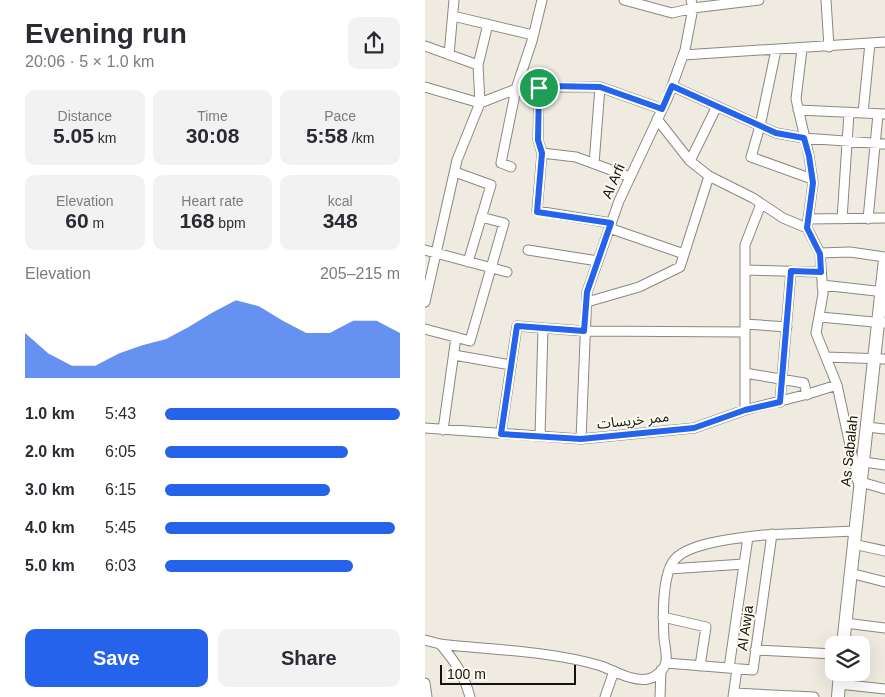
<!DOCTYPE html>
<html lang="en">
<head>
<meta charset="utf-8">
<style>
  :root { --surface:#fff; --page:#f2f2f3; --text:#2b2b33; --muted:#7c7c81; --accent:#2563eb }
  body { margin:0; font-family:Arial,"Noto Sans Arabic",sans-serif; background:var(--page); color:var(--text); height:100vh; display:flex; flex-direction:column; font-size:19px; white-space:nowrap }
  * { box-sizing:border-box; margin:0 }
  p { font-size:16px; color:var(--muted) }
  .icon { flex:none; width:28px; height:28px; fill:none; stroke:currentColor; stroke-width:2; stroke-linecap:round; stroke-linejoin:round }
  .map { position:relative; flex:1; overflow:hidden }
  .sheet { display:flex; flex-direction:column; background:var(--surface); width:425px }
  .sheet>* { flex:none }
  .fabs { position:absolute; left:400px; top:636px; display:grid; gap:10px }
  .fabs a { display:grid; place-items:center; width:45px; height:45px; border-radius:10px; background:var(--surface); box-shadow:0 5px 20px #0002; font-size:25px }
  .scale { position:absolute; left:15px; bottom:12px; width:136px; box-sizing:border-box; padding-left:5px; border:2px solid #13120f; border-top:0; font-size:14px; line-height:18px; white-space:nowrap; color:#13120f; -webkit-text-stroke:4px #fcf9ee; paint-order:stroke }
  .pin { position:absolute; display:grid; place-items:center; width:42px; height:42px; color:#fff; margin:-21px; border:2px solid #fff; border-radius:50%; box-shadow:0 1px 5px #0007 }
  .round { display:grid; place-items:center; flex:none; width:52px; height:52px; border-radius:10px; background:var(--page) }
  .head { display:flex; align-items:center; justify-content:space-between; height:85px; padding:0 25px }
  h1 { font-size:28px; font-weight:700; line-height:38px }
  .stats { display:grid; grid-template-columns:repeat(3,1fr); gap:8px; height:85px; padding:5px 25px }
  .stats div { display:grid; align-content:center; border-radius:10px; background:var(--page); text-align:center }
  .stats b { font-size:21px; font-weight:700 }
  .stats small { font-size:14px; font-weight:400 }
  .stats p { font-size:14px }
  .chart { height:140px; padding:10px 25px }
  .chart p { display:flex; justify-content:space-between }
  .chart svg { width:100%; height:90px; margin-top:5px; fill:var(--accent); opacity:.7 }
  .action { display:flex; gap:10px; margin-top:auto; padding:10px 25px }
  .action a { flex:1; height:58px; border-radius:10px; background:var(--accent); color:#fff; font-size:20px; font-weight:700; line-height:58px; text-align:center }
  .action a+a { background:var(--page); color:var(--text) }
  ul { padding:0 25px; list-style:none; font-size:16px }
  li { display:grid; grid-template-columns:80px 60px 1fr; align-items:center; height:38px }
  li i { height:12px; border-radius:6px; background:var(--accent) }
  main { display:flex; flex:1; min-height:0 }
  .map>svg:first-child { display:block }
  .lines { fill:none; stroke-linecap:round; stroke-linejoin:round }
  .street-casing { stroke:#8b887f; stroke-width:11 }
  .secondary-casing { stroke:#8b887f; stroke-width:14 }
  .street { stroke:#fff; stroke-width:9 }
  .secondary { stroke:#fff; stroke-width:12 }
  .route-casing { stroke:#fff; stroke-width:10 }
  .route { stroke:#2563eb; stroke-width:6 }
  .labels { text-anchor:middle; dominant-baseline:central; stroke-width:4; stroke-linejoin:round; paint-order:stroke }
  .street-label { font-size:14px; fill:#13120f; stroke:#fcf9ee }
</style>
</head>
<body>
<main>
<section class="sheet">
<div class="head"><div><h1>Evening run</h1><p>20:06 · 5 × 1.0 km</p></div><a class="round"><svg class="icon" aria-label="share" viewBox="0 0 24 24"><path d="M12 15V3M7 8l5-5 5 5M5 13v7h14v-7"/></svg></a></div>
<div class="stats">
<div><p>Distance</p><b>5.05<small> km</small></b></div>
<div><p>Time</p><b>30:08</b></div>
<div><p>Pace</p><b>5:58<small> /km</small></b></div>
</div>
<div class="stats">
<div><p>Elevation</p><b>60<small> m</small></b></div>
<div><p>Heart rate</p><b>168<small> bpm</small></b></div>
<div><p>kcal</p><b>348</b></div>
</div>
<div class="chart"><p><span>Elevation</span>205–215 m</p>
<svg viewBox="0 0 160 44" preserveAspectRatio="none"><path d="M0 44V22L10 32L20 38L30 38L40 32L50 28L60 25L70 19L80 12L90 6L100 9L110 16L120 22L130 22L140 16L150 16L160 22V44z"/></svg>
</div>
<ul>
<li><b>1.0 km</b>5:43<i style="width:100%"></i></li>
<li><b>2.0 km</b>6:05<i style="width:78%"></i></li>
<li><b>3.0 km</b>6:15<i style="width:70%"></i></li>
<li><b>4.0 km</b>5:45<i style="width:98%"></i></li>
<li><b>5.0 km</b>6:03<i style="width:80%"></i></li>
</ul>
<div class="action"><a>Save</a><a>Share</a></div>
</section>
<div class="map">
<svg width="460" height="697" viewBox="0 0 460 697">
  <rect width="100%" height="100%" fill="#efebe1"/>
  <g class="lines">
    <!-- street casing -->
    <g class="street-casing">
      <path id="street" d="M199,0l48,13 21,-5 66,-8
        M401,0l3,47
        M28,16l80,19
        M0,46l53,19 2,38 -23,57 -32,142
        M377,49l-6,50 13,57 4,27 -6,45 13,25 3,41 -7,39 21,52 21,97
        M351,50l-16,76 -9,31 61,22
        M24,55l5,-55
        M258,55l202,-13
        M53,65l10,-41
        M247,86l104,47 28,5 81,6
        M0,87l55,16 36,-14 34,-2h50l62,22
        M114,87l-1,53 4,13 -5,58 74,12
        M373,110l87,4
        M438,113l7,-70
        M232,119l33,42 19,15 44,22 30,20 24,10
        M117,153l34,4 54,20
        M265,161l27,-55
        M169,164l6,-77
        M86,167l-10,-4 15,-74 16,-48 10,-41
        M30,172l36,13 -23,77
        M383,219l77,-1
        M417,219l7,-106
        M443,219l10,-105
        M184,228l75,26
        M0,250l82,22
        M103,250l70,11
        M395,253l30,-1 35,5
        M320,270l76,2
        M397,285l63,7
        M162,302l52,-15 41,-20 29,-91
        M395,317l65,6
        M320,324l42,3
        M0,329l45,12 34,-118 -23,-6
        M29,355l57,10
        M401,357l59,2
        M320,373l59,10 3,12
        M355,402l11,-131
        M320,410v-165l16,-41
        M442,427l18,2
        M0,428l156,11 113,-11 51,-18 63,-16 29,-9
        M18,430l13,-93
        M76,433l16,-107 26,2
        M115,436l3,-108 41,3 161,1
        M156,439l6,-147 32,-91 49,-104 17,-47 8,-42 -2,-8
        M439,462l21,3
        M436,482l24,7
        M428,544l32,7
        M244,569l75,-5
        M425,573l35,9
        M238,617l43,10 -6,39
        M420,623l40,5
        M0,640l15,4c51,6 113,7 161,22 14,5 32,16 47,13 8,-2 17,-9 18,-18 1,-7 -1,-15 -2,-22 -1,-21 -3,-66 12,-81 16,-16 64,-20 87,-23l92,-4
        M15,644c15,17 24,31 30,53
        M330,650l79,4
        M241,663l87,7 19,-136
        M304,668l19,-131
        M0,683l2,14
        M414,684l46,5
        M309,693l80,4
        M180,697l9,-26
        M235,697l1,-27
        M308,697l4,-28"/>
    </g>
    <!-- secondary casing -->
    <g class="secondary-casing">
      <path id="secondary" d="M418,645l42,-386
        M413,697l2,-25"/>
    </g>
    <!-- street -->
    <use href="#street" class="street"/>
    <!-- secondary -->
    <use href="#secondary" class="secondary"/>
  </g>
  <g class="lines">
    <!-- route casing -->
    <g class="route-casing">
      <path id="route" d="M125,86l50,1 62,22 10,-23 104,47 28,5 5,18 4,27 -6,45 13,26 1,18 -30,-1 -11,131 -35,8 -51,18 -113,11 -80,-5 16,-108 67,5 3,-39 24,-69 -74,-11 5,-59 -4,-13 1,-52z"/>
    </g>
    <!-- route -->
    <use href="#route" class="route"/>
  </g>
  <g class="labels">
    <!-- street labels -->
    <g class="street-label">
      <text transform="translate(188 181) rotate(-66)">Al Arfi</text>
      <text transform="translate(208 420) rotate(-6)">ممر خريسات</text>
      <text transform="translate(424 451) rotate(-84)">As Sabalah</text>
      <text transform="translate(320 628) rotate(-82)">Al Awja</text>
    </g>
  </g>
</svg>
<div class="fabs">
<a><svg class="icon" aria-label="layers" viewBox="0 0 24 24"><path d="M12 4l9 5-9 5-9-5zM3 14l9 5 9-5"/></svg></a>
</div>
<div class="scale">100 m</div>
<div class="pin" style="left:114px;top:88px;background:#1e9e55"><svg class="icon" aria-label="arrive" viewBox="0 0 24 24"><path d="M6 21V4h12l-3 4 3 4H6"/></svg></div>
</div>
</main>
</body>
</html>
